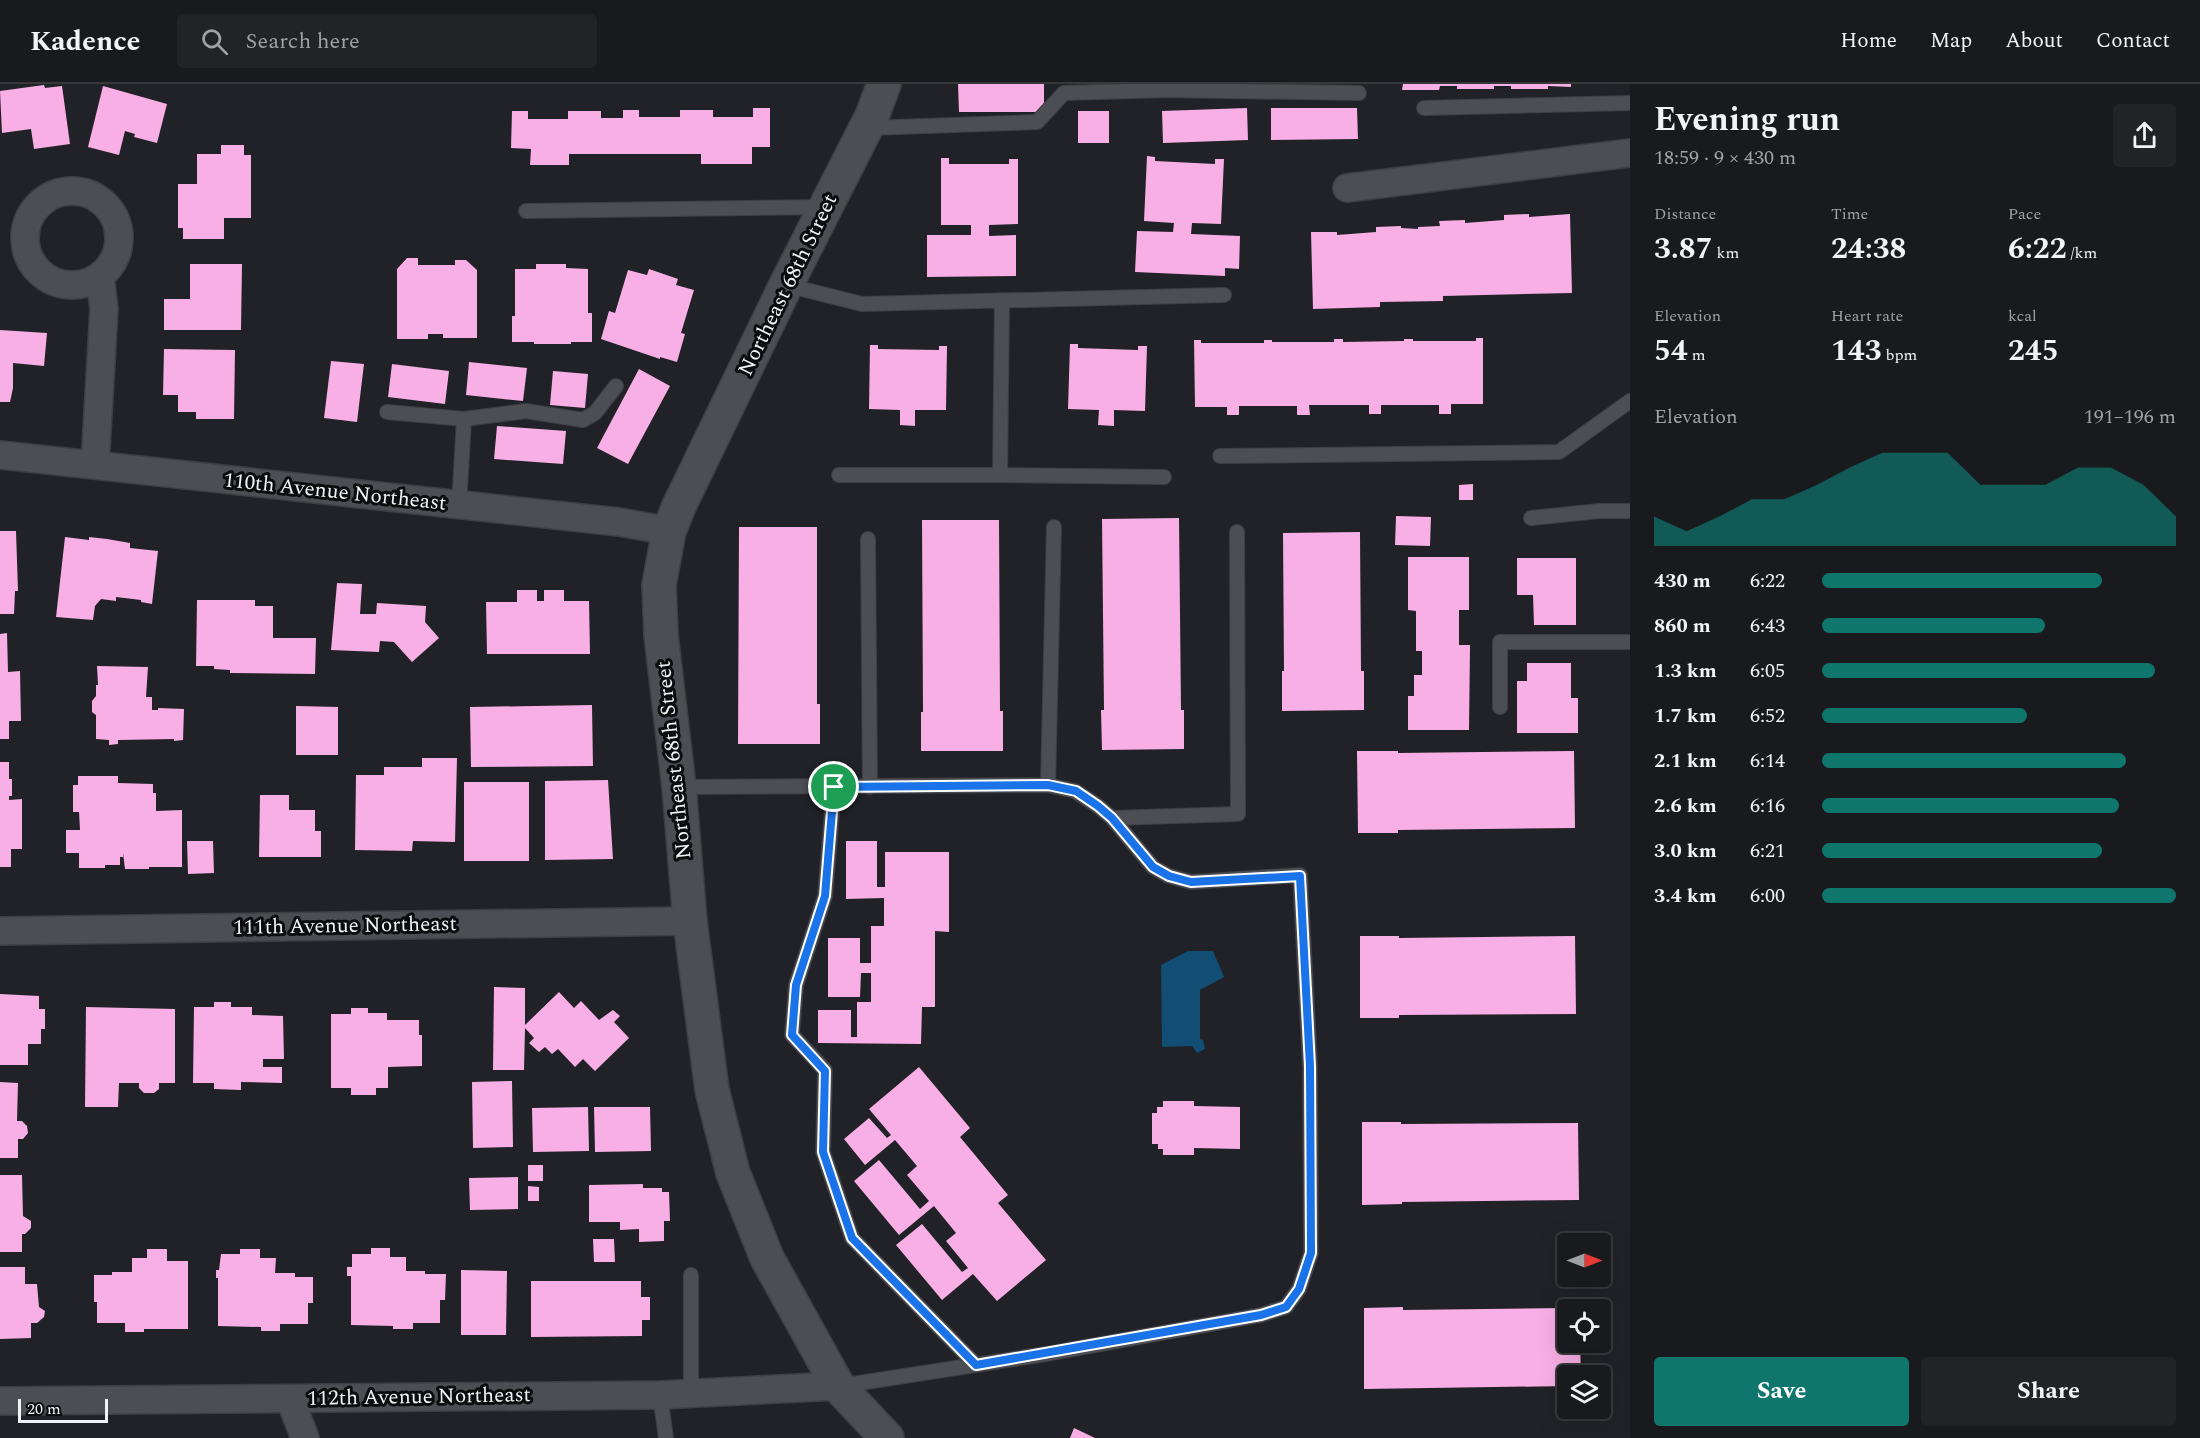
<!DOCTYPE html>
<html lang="en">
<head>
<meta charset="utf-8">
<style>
  :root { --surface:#191a1d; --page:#222326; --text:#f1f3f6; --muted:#9fa1a4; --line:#37383b; --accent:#0f766e }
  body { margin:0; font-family:Spectral,serif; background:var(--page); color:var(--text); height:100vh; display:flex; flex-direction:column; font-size:22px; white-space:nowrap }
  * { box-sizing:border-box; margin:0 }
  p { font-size:20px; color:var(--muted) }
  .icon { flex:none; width:33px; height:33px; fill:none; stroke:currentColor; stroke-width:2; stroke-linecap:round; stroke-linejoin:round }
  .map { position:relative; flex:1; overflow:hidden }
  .sheet { display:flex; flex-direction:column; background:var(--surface); width:570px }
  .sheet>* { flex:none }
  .needle { width:39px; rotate:90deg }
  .buttons { position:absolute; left:1557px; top:1149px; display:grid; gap:12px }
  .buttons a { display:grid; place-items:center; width:54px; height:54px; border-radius:6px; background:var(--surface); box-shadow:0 6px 24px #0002,0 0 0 2px var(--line); font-size:30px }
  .scale { position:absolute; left:18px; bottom:15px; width:90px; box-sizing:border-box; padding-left:6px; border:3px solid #f2f3f7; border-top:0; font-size:16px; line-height:21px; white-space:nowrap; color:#f2f3f7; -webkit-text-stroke:4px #0b0c0e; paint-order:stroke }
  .pin { position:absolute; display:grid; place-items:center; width:51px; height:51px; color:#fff; margin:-26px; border:3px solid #fff; border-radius:50%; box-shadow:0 2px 6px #0007 }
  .round { display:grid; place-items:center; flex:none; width:63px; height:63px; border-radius:6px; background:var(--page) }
  .summary { display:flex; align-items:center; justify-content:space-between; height:102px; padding:0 24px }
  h1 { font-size:33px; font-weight:700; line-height:45px }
  .figures { display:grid; grid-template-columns:repeat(3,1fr); gap:9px; height:102px; padding:6px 24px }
  .figures div { display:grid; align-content:center }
  .figures b { font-size:30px; font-weight:700 }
  .figures small { font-size:16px; font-weight:400 }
  .figures p { font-size:16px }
  .chart { height:168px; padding:12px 24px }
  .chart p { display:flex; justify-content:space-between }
  .chart svg { width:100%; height:108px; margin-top:6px; fill:var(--accent); opacity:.7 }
  .primary-button { display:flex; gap:12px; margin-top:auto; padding:12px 24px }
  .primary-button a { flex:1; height:69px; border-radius:6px; background:var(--accent); color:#fff; font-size:24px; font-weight:700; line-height:69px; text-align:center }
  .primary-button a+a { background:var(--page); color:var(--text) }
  ul { padding:0 24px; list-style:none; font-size:20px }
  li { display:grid; grid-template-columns:96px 72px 1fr; align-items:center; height:45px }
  li i { height:15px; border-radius:8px; background:var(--accent) }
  header { display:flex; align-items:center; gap:36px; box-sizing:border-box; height:84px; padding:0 30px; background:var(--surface); border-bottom:2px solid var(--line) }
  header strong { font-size:28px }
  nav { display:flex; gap:33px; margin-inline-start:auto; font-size:21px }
  .search { width:420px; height:54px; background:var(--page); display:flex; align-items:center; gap:15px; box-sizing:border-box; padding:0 21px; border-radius:6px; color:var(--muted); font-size:22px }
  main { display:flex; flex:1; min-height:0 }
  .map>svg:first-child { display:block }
  .water { fill:#124d73 }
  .building { fill:#f8afe5 }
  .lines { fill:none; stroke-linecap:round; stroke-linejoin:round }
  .service-casing { stroke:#3e3e43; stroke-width:16 }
  .minor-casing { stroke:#3e3e43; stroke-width:30 }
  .secondary-casing { stroke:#3e3e43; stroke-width:36 }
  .service { stroke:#4d4e54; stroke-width:14 }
  .minor { stroke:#4d4e54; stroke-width:27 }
  .secondary { stroke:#4d4e54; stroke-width:33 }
  .route-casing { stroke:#fff; stroke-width:12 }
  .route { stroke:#1a73e8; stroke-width:8 }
  .labels { text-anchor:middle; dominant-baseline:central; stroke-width:6; stroke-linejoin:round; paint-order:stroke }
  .street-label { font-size:21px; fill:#f2f3f7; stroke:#0b0c0e }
</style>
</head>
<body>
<header>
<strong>Kadence</strong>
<div class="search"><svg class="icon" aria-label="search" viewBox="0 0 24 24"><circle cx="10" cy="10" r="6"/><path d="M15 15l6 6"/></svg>Search here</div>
<nav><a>Home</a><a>Map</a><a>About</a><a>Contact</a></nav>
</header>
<main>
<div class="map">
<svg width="1630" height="1354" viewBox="0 0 1630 1354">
  <rect width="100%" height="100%" fill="#212227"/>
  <!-- water -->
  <path class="water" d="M1188,867h25l11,26 -24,13v49l3,1 2,9 -8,4 -5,-7 -30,1 -1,-82z"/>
  <!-- building -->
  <path class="building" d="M958,0h86v28h-85z
    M1403,0h168v3l-23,-1v3h-37v-3h-17v3h-37v-3h-17l-1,4h-37z
    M44,1l1,3 17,-2 8,58 -36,5 -3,-20 -29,4 -2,-42z
    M103,2l64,18 -10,39 -23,-6 1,-3 -10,-3 -6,24 -31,-8z
    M753,24h17v39h-18v17h-51v-10h-132v11h-39l1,-16 -20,-1 1,-37h16v8h40v-8h33v7h22v-8h16v7h41v-7h33v7h40z
    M1247,24l1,32 -85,3 -1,-32z
    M1271,24h86l1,31 -87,1z
    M1078,27h31v32h-31z
    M221,61h23v10h7v63h-27v21h-41v-11h-5v-44h19v-30h24z
    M1147,72l8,1v4l60,3v-5h9l-3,65 -29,-1 -1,11 49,2 -1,33 -14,-1v8l-90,-4 2,-41 36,1 1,-9 -30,-2z
    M941,74h8v6h60v-5h9v65l-29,1v11l27,-1v41l-89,1v-42h44v-10h-30z
    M1529,130v3l41,-3 2,79 -129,3v5l-63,1v5l-67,2 -2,-77h26v3l39,-3v-5l25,-1v2l17,1v-2l22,-1 -1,-5 26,-1v3l39,-3v-5z
    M407,174h11v7h37v-5h11l11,10v68h-34v-4h-15v5h-31v-70z
    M190,180h52l-1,66h-77v-31h26z
    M536,180h30v4l22,1v44h4v29h-21v2h-37v-2h-22v-26h3v-47h21z
    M649,185l29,10 -2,6 18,5 -13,43 4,1 -8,28 -17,-5v2l-59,-20 8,-28 6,2 13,-43 19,5z
    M0,246l47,3 -3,33 -31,-3v25l-3,14h-10z
    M1476,254h7v66h-32v10h-12v-9h-58v9h-12v-9h-60l1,10h-13v-9h-58v9h-12v-8h-32l-1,-67h7v3h63v-3h8v2h62v-3h9v3l61,-1v-2h9v2h63z
    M1070,260h8v4l60,2v-4h9l-2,65 -31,-1v16l-16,-1 1,-15 -31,-1z
    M870,261h8v4l61,1v-4h8l-1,64h-31v16l-15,-1v-15l-31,-1z
    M164,265l71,1 -1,69h-38v-7h-18v-17h-15z
    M331,277l33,3 -7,58 -33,-4z
    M469,278l58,6 -4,33 -57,-6z
    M392,280l57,7 -4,33 -57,-7z
    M639,285l31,17 -42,78 -31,-16z
    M553,287l35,3 -3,34 -35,-3z
    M497,342l69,5 -3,33 -69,-5z
    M1473,400v16h-14v-15z
    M1396,432l35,1 -1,29 -35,-1z
    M1179,434l2,192h3v39l-82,1 -1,-40h3l-2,-191z
    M922,436h77l1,191h3v40h-82v-39h2z
    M739,443h78v177h3v40h-82z
    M0,447h16l2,60h-3l-1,23h-14z
    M1360,448l1,139h3v39l-82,1v-40h2l-1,-138z
    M65,453l24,3v-3l18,2 23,4v5l28,3 -6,53 -11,-2v-2l-25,-3v4l-15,-2 -6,7 -2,14 -37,-3z
    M1408,473h61v53h-10v35h11l-1,85h-61v-34h6v-21h8v-24h-6v-40l-8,-1z
    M1517,474h59v67h-42l-1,-30h-16z
    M337,499l25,1 -2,30h16l1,-11 49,3 -1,16 14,16 -27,24 -18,-20 -14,-1 -1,11 -48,-2z
    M517,506h20v11h7v-11h20v11h25l1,53h-103l-1,-52h31z
    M197,516h58v6h18v32h43l-1,36 -85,-1v-3l-16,-1v-3h-18z
    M7,549l1,39 12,-1 1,50h-12v18h-9v-105z
    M1527,579h44v35h7v35h-61v-52h10z
    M97,582l51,1 -2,30h6v13h6v-2l26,1 -1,31 -9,1v-2l-56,1v4l-9,1v-5l-13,-1v-24l-4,-3v-11l4,-5v-11h2z
    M592,621l1,61 -122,1 -1,-60z
    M296,622l42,1v48h-42z
    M1357,667h41v2l176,-2 1,77 -177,2v3h-40z
    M422,674h35l-2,84 -42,-1 -1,10 -57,-1 1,-75h28v-8h38z
    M0,678h9v17h3v17h-3v4l13,-1v50h-11v18h-11z
    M78,692h40v7l35,1v9h3v18l26,-1v57h-33v2h-24l-2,-16v4h-3v8h-15v3h-26v-15h-13v-23h14l-1,-18h-6v-27h5z
    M608,696l5,79 -68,1v-79z
    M464,698h65v79h-65z
    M260,711h29v15h26v21h6v26h-62z
    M187,757h26l1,32 -26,1z
    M846,757h31v46h8v-35h64v80l-14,-1v76h-13l-1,37 -103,-1v-33h33v27h6v-35h14v-29h-10l-1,24h-32v-59h32v25h11v-37h13v-28l-38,1z
    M1360,852h39v2l176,-2 1,78 -177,1v3h-39z
    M494,903l31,1v37l34,-33 15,16 7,-7 18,19 14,-10 7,6 -6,6 15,16 -34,33 -12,-12 -8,8 -17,-18 -6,5 -7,-7 -6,5 -10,-9 5,-5 -9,-10 -1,42h-31z
    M0,910l39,2v13h6v20h-4v15h-13v21h-28z
    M214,918h17v5h21v8l31,1 1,43h-21v8h19v16l-41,-1v8l-27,-1v-6h-21l1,-76h20z
    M86,923l89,2v74h-16v6l-5,4h-10l-5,-5v-5h-20l-1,24h-33z
    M351,924h17v5h19v7h32v15h3v31l-34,1v21h-12v7h-25v-7h-20v-74h20z
    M919,983l51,61 -10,9 48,58 -10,8 48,57 -49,41 -24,-27 -31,26 -46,-55 26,-21 40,48 6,-4 -22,-27 10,-8 -22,-27 -35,29 -45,-54 25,-21 41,49 9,-8 -22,-26 10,-9 -22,-26 -30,25 -21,-26 25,-21 18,20 4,-3 -22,-26z
    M512,997l1,66 -40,1 -1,-66z
    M0,998l18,1 -1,38h5l5,5 1,7 -5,6h-5v19h-18z
    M1163,1017h31v5l46,1v42l-46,-1v7h-31v-6h-5v-5h-6v-31h5v-6h6z
    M588,1023l1,44 -56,1 -1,-44z
    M594,1023h56l1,44 -56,1z
    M1362,1038h39v2l177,-1 1,77 -177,2v2l-40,1z
    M528,1081h15v16h-15z
    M0,1091h22l1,41 8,5v7l-6,6h-3v18h-22z
    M518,1093v32l-48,1 -1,-32z
    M643,1100v4h19v4h7l1,29h-6v20l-25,1v-13l-19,1v-8h-31v-37z
    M528,1102l11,1v14h-11z
    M593,1155h21l1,23h-21z
    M371,1164h19v9h16v14h19v3h21l-1,26h-5v23h-27v6h-20v-3l-42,-1v-49h-4v-9h5v-13h19z
    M147,1165h20v12h21v68h-44v3h-19v-9h-28v-21h-3v-27h18v-3h20v-14h15z
    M240,1165h20v9h16l-1,15h20v4h18v26h-5v21h-28v7h-19v-4l-43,-1v-48h-2v-8h3l2,-16h19z
    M0,1183h25v17h12l2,23 6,4 -1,6 -7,6h-6v15l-31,1z
    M461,1186l46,1 -1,64h-45z
    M531,1197h110v16h9v23h-8v16l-111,1z
    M1403,1223v3l165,-2v34h12l1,34h-13v10l-204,3v-81z
    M1074,1344l21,10h-25z"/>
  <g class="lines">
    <!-- service casing -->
    <g class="service-casing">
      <path id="service" d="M1424,24l206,-5
        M868,44l169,-6 27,-29 103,-3 192,3
        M526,127l298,-4
        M786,201l76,19 362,-9
        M1002,217l-2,174 164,2
        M387,328l77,7
        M1220,372l339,-4 71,-51
        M839,391h161
        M459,422l5,-87 62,-8 57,9 12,-7 21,-27
        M1531,434l68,-7h31
        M868,455l2,248
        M1500,623v-65h130
        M1048,701l6,-258
        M679,703l369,-2 27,6 23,15 14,12 41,49 16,9 22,6 109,-7 10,191 1,187 -12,36 -13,18 -25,8 -215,39 -206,32
        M834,703l-9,109 -29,89 -4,50 33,35 -2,82 29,86 124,127
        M1112,734l126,-4 -1,-282
        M691,1191v118
        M660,1311l6,43"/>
    </g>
    <!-- minor casing -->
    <g class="minor-casing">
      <path id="minor" d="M1347,104l283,-35
        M25 154a47 47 0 1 1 94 0a47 47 0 1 1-94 0Z
        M0,371l619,67 50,9
        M95,381l9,-156 -4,-32
        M0,847l690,-10
        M290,1315l15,39
        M0,1317l660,-6 178,-9"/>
    </g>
    <!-- secondary casing -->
    <g class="secondary-casing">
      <path id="secondary" d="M884,0l-12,32 -86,169 -107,221 -10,25 -10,54 2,50 18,152 11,134 22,169 21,83 34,85 71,128 49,52"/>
    </g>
    <!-- service -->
    <use href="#service" class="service"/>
    <!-- minor -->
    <use href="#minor" class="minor"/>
    <!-- secondary -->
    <use href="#secondary" class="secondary"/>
  </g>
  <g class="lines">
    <!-- route casing -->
    <g class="route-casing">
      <path id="route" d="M1048,701l28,6 22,15 14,12 41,49 16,9 22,6 109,-6 10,190 1,187 -12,36 -13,18 -25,8 -285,50 -124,-127 -29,-86 2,-81 -33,-36 4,-50 29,-89 9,-109z"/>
    </g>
    <!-- route -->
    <use href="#route" class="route"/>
  </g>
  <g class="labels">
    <!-- street labels -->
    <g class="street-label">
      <text transform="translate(788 201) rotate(-64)">Northeast 68th Street</text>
      <text transform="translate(335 408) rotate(6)">110th Avenue Northeast</text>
      <text transform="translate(674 676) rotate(-96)">Northeast 68th Street</text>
      <text transform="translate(345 842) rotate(-1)">111th Avenue Northeast</text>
      <text transform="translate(419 1313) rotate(-1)">112th Avenue Northeast</text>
    </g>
  </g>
</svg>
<div class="buttons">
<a><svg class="needle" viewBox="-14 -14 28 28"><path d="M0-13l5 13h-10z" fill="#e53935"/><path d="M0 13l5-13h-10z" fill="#9fa1a4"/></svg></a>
<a><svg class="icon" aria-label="locate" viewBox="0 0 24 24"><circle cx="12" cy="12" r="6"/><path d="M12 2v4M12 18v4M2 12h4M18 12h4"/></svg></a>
<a><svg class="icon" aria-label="layers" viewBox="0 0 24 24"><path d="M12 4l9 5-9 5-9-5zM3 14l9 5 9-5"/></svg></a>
</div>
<div class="scale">20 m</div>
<div class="pin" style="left:834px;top:703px;background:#1e9e55"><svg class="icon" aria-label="arrive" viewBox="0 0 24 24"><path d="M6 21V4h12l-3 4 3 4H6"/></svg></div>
</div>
<section class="sheet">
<div class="summary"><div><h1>Evening run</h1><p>18:59 · 9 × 430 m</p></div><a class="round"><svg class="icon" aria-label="share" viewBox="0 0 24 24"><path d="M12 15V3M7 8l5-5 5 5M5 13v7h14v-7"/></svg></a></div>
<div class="figures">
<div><p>Distance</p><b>3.87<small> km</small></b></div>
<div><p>Time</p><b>24:38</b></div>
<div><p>Pace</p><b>6:22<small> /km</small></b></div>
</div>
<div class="figures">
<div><p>Elevation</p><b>54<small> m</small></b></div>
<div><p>Heart rate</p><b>143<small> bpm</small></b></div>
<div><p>kcal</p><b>245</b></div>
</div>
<div class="chart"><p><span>Elevation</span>191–196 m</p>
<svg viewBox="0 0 160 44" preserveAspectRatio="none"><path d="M0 44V32L10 38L20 32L30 25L40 25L50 19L60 12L70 6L80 6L90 6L100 19L110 19L120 19L130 12L140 12L150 19L160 32V44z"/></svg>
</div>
<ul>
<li><b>430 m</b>6:22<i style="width:79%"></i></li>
<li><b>860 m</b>6:43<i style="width:63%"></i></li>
<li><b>1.3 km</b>6:05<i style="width:94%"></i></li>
<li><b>1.7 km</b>6:52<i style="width:58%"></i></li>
<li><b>2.1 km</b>6:14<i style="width:86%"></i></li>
<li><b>2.6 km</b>6:16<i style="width:84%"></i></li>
<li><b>3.0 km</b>6:21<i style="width:79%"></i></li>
<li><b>3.4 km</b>6:00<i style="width:100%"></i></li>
</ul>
<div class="primary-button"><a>Save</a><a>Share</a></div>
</section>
</main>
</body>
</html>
